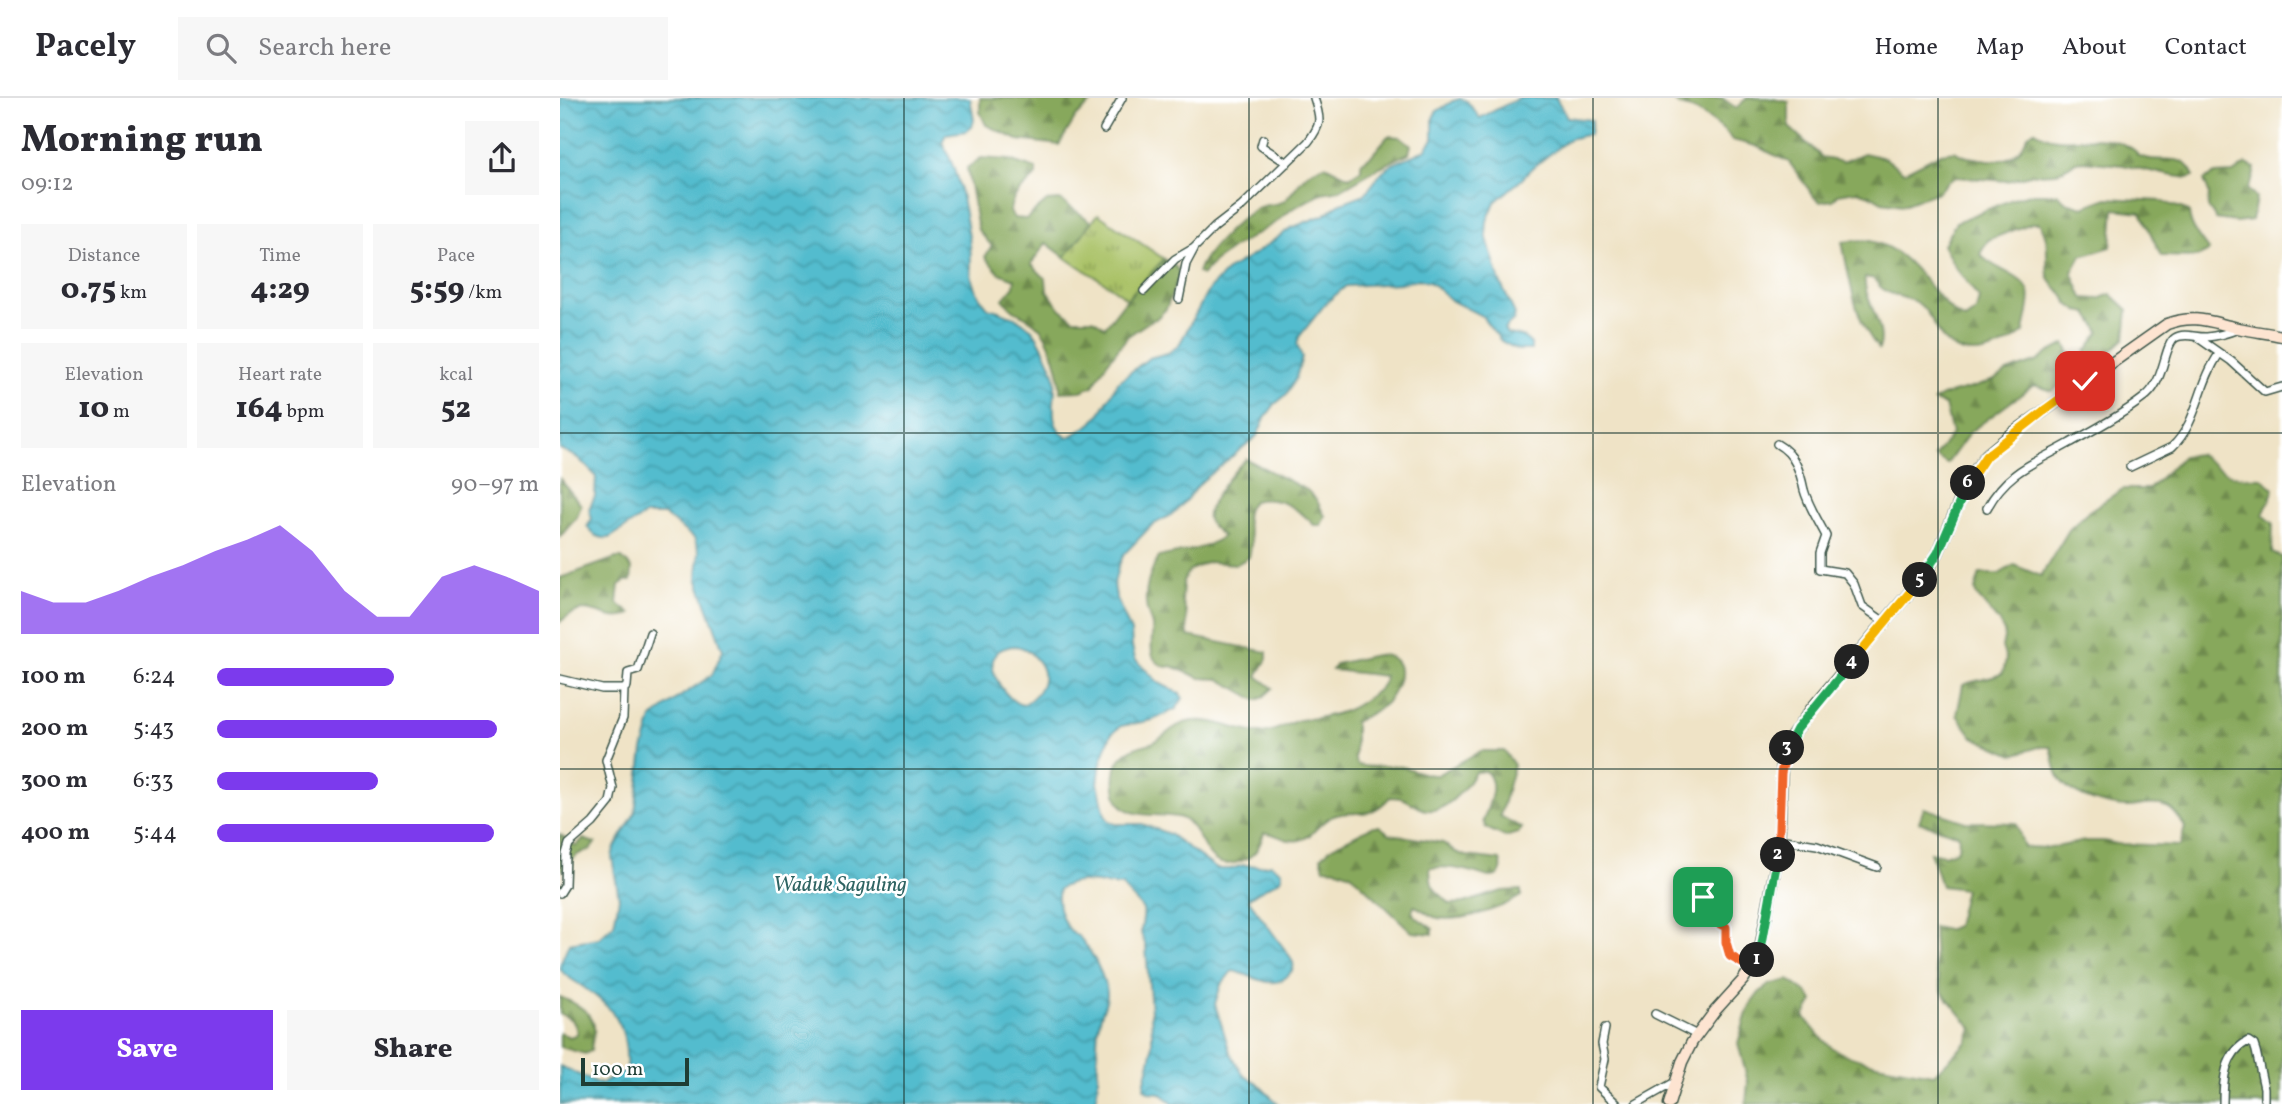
<!DOCTYPE html>
<html lang="en">
<head>
<meta charset="utf-8">
<style>
  :root { --surface:#fff; --page:#f7f7f7; --text:#2b2b33; --muted:#7c7c81; --line:#e1e1e2; --accent:#7c3aed }
  body { margin:0; font-family:Vollkorn,serif; background:var(--page); color:var(--text); height:100vh; display:flex; flex-direction:column; font-size:26px; white-space:nowrap }
  * { box-sizing:border-box; margin:0 }
  p { font-size:23px; color:var(--muted) }
  .icon { flex:none; width:38px; height:38px; fill:none; stroke:currentColor; stroke-width:2; stroke-linecap:round; stroke-linejoin:round }
  .map { position:relative; flex:1; overflow:hidden }
  .drawer { display:flex; flex-direction:column; background:var(--surface); width:560px }
  .drawer>* { flex:none }
  .scale { position:absolute; left:21px; bottom:18px; width:108px; box-sizing:border-box; padding-left:7px; border:4px solid #1f3d34; border-top:0; font-size:19px; line-height:24px; white-space:nowrap; color:#1f3d34; -webkit-text-stroke:5px #fff; paint-order:stroke }
  .pin { position:absolute; display:grid; place-items:center; width:60px; height:60px; color:#fff; margin:-30px; border-radius:14px; box-shadow:0 4px 10px #0006 }
  .km { position:absolute; width:35px; height:35px; margin:-18px; border-radius:50%; background:#222; color:#fff; font-size:19px; line-height:35px; text-align:center }
  .round { display:grid; place-items:center; flex:none; width:74px; height:74px; border-radius:0px; background:var(--page) }
  .head { display:flex; align-items:center; justify-content:space-between; height:119px; padding:0 21px }
  h1 { font-size:38px; font-weight:800; line-height:52px }
  .metrics { display:grid; grid-template-columns:repeat(3,1fr); gap:10px; height:119px; padding:7px 21px }
  .metrics div { display:grid; align-content:center; border-radius:0px; background:var(--page); text-align:center }
  .metrics b { font-size:30px; font-weight:800 }
  .metrics small { font-size:19px; font-weight:400 }
  .metrics p { font-size:19px }
  .chart { height:196px; padding:14px 21px }
  .chart p { display:flex; justify-content:space-between }
  .chart svg { width:100%; height:126px; margin-top:7px; fill:var(--accent); opacity:.7 }
  .cta { display:flex; gap:14px; margin-top:auto; padding:14px 21px }
  .cta a { flex:1; height:80px; border-radius:0px; background:var(--accent); color:#fff; font-size:28px; font-weight:800; line-height:80px; text-align:center }
  .cta a+a { background:var(--page); color:var(--text) }
  ul { padding:0 21px; list-style:none; font-size:23px }
  li { display:grid; grid-template-columns:112px 84px 1fr; align-items:center; height:52px }
  li i { height:18px; border-radius:9px; background:var(--accent) }
  header { display:flex; align-items:center; gap:42px; box-sizing:border-box; height:98px; padding:0 35px; background:var(--surface); border-bottom:2px solid var(--line) }
  header strong { font-size:33px }
  nav { display:flex; gap:38px; margin-inline-start:auto; font-size:24px }
  .search { width:490px; height:63px; background:var(--page); display:flex; align-items:center; gap:18px; box-sizing:border-box; padding:0 24px; border-radius:0px; color:var(--muted); font-size:26px }
  main { display:flex; flex:1; min-height:0 }
  .map>svg:first-child { display:block }
  .grass { fill:url(#grass-tufts); stroke:#64804e; stroke-width:2 }
  .forest { fill:url(#forest-firs); stroke:#537248; stroke-width:2 }
  .water { fill:url(#water-waves); stroke:#387c81; stroke-width:2; fill-rule:evenodd }
  .lines { fill:none; stroke-linecap:round; stroke-linejoin:round }
  .street-casing { stroke:#3e564a; stroke-width:10 }
  .secondary-casing { stroke:#3e564a; stroke-width:13 }
  .street { stroke:#fff; stroke-width:7 }
  .secondary { stroke:#fde4d1; stroke-width:10 }
  .split-1-casing { stroke:#fff; stroke-width:14 }
  .split-2-casing { stroke:#fff; stroke-width:14 }
  .split-3-casing { stroke:#fff; stroke-width:14 }
  .split-4-casing { stroke:#fff; stroke-width:14 }
  .split-5-casing { stroke:#fff; stroke-width:14 }
  .split-6-casing { stroke:#fff; stroke-width:14 }
  .split-7-casing { stroke:#fff; stroke-width:14 }
  .split-8-casing { stroke:#fff; stroke-width:14 }
  .split-1 { stroke:#f0652b; stroke-width:9 }
  .split-2 { stroke:#22a559; stroke-width:9 }
  .split-3 { stroke:#f0652b; stroke-width:9 }
  .split-4 { stroke:#22a559; stroke-width:9 }
  .split-5 { stroke:#f5b400; stroke-width:9 }
  .split-6 { stroke:#22a559; stroke-width:9 }
  .split-7 { stroke:#f5b400; stroke-width:9 }
  .split-8 { stroke:#f5b400; stroke-width:9 }
  .grid { fill:none; stroke:#1f3d34; stroke-width:2; stroke-opacity:0.55 }
  .labels { text-anchor:middle; dominant-baseline:central; stroke-width:5; stroke-linejoin:round; paint-order:stroke }
  .water-label { font-size:21px; font-style:italic; fill:#2e6362; stroke:#fff }
</style>
</head>
<body>
<header>
<strong>Pacely</strong>
<div class="search"><svg class="icon" aria-label="search" viewBox="0 0 24 24"><circle cx="10" cy="10" r="6"/><path d="M15 15l6 6"/></svg>Search here</div>
<nav><a>Home</a><a>Map</a><a>About</a><a>Contact</a></nav>
</header>
<main>
<section class="drawer">
<div class="head"><div><h1>Morning run</h1><p>09:12</p></div><a class="round"><svg class="icon" aria-label="share" viewBox="0 0 24 24"><path d="M12 15V3M7 8l5-5 5 5M5 13v7h14v-7"/></svg></a></div>
<div class="metrics">
<div><p>Distance</p><b>0.75<small> km</small></b></div>
<div><p>Time</p><b>4:29</b></div>
<div><p>Pace</p><b>5:59<small> /km</small></b></div>
</div>
<div class="metrics">
<div><p>Elevation</p><b>10<small> m</small></b></div>
<div><p>Heart rate</p><b>164<small> bpm</small></b></div>
<div><p>kcal</p><b>52</b></div>
</div>
<div class="chart"><p><span>Elevation</span>90–97 m</p>
<svg viewBox="0 0 160 44" preserveAspectRatio="none"><path d="M0 44V29L10 33L20 33L30 29L40 24L50 20L60 15L70 11L80 6L90 15L100 29L110 38L120 38L130 24L140 20L150 24L160 29V44z"/></svg>
</div>
<ul>
<li><b>100 m</b>6:24<i style="width:55%"></i></li>
<li><b>200 m</b>5:43<i style="width:87%"></i></li>
<li><b>300 m</b>6:33<i style="width:50%"></i></li>
<li><b>400 m</b>5:44<i style="width:86%"></i></li>
</ul>
<div class="cta"><a>Save</a><a>Share</a></div>
</section>
<div class="map">
<svg width="1722" height="1006" viewBox="0 0 1722 1006">
  <defs>
    <pattern id="grass-tufts" width="24" height="20" patternUnits="userSpaceOnUse" patternTransform="scale(1.75)"><rect width="24" height="20" fill="#aac267"/><path d="M3 7l-1-3M5 7V3M7 7l1-3M15 17l-1-3M17 17v-4M19 17l1-3" fill="none" stroke="#8a9f56"/></pattern>
    <pattern id="forest-firs" width="22" height="20" patternUnits="userSpaceOnUse" patternTransform="scale(1.75)"><rect width="22" height="20" fill="#87a85c"/><path d="M5 1l3.5 6h-7zM16 11l3.5 6h-7z" fill="#6e8a4d"/></pattern>
    <pattern id="water-waves" width="16" height="10" patternUnits="userSpaceOnUse" patternTransform="scale(1.75)"><rect width="16" height="10" fill="#52bcce"/><path d="M0 5q4-4 8 0t8 0" fill="none" stroke="#439aa8"/></pattern>
  </defs>
  <rect width="100%" height="100%" fill="#fff"/>
  <filter id="ink" filterUnits="userSpaceOnUse"><feTurbulence type="fractalNoise" baseFrequency=".0143" numOctaves="2"/><feDisplacementMap in="SourceGraphic" scale="14" xChannelSelector="R" yChannelSelector="G"/><feConvolveMatrix kernelMatrix="1 2 1 2 8 2 1 2 1" color-interpolation-filters="sRGB"/></filter>
  <filter id="wash" filterUnits="userSpaceOnUse"><feTurbulence type="fractalNoise" baseFrequency=".00686" numOctaves="4" result="noise"/><feDisplacementMap in="SourceGraphic" scale="28" xChannelSelector="R" yChannelSelector="G"/><feGaussianBlur stdDeviation="1.57" result="paint"/><feColorMatrix in="noise" values="0 0 0 0 0 0 0 0 0 0 0 0 0 0 0 0 0 1.4 0 .05"/><feComposite in="paint" operator="in"/></filter>
  <g filter="url(#wash)">
    <rect width="100%" height="100%" fill="#efe3c6"/>
    <!-- grass -->
    <path class="grass" d="M538,116l66,45 -37,40c-19,-17 -42,-27 -62,-42z"/>
    <!-- forest -->
    <path class="forest" d="M420,0h116l-20,19 -17,28 -41,-5 -32,-15 -6,-13z
      M1112,0h50l14,10 11,-10h21l21,4v25l34,31 20,4 21,-9 21,5 19,14 37,-19 14,-2c7,6 17,7 26,8 19,3 33,2 43,-16 3,-6 4,-9 10,-13 26,19 54,2 80,11 5,1 16,6 20,9 7,6 -2,4 8,7 20,8 40,-8 52,19l-6,2 -20,-3 -45,-10 -40,-4 -7,1 -20,11 -22,1 -27,7 -51,-4 -9,5 -9,10 -35,13 -21,-3 -12,-7 -13,-4 -19,3 -5,6 -13,2 -5,-4 -26,-36 -33,-16 -24,-6c-7,-11 -24,-22 -36,-29 -10,-5 -18,-2 -24,-13z
      M828,38l13,1 10,8 -2,8 -29,14 -40,23 -19,3 -29,16 -14,12 -45,27 -19,14 -12,13 -4,-2c4,-19 44,-58 62,-66 8,-4 19,-1 25,-7 18,-17 13,-25 40,-35l24,12 12,-7v-7l11,-8z
      M421,60l28,2 27,9v6c-12,14 -25,18 -26,37l4,6 12,1 21,-18 13,-1 32,22 -27,35 -19,-14 -15,21 15,15 1,12 14,18 13,10h19l12,8 22,-28 37,-40 12,8 4,6 -14,36 -10,10 -6,2 -22,15 -21,27 -14,23 -12,5 -21,1c1,-17 -9,-54 -22,-66 -11,-11 -23,-11 -35,-27l11,-13 1,-7 -16,-6 -14,-16 7,-11 -14,-16 -11,-62z
      M1686,66l9,4 -2,10 -6,11 9,9 -4,22 -17,2 -19,-3 -8,-12 1,-14 -5,-13 11,-6 18,-1z
      M1471,96h26l9,8 17,5 24,-9 54,3 28,10c0,16 11,27 20,40l-12,6 -36,-1 -20,-44 -27,-3 -3,38 -30,9 -9,16 11,26 15,1 13,-5 17,16 -3,28 -15,14 -20,13 -5,-12 15,-21 -12,-19 -10,-2 -11,-8c-2,-12 -17,-16 -19,-28 -3,-17 3,-37 -9,-52h-7l-44,17 -8,14c11,15 44,21 49,38 3,12 -4,29 -5,40 -21,17 -57,33 -80,8 -8,-10 -14,-28 -25,-36 -11,-7 -26,-7 -36,-15 -5,-3 -6,-8 -11,-11h-7c-3,20 23,49 14,71 -26,-30 -29,-71 -37,-107 9,-1 19,-3 28,-1 33,7 49,34 71,58 8,9 12,15 24,20l11,-8 3,-13 -24,-31 -12,-22 13,-23 62,-25z
      M1505,246l14,26 -27,21 -18,-6 -64,47 -23,32 -12,-8 17,-22 -7,-29 -11,-4 8,-5 33,-9 19,-7 13,-8 31,-11 10,-8z
      M1639,356c26,20 30,24 63,24l12,11 -11,26 10,8 -1,30 10,4v547h-536l2,-22 -10,-39 8,-27 5,-12 8,-11 10,-8 20,-5 19,14 5,7 -9,16c9,10 18,25 30,32 24,15 72,20 100,25l33,-32 5,-14 -29,-35 -8,-27 -2,-39 14,3 9,-4 9,-37 -24,-3 -11,-34 14,3 14,-5 1,-15 -40,-13 5,-14 42,14 50,1 8,24 27,1 34,-7h19l13,3 63,2 5,-19c-5,-7 -10,-17 -18,-20 -12,-5 -26,-1 -38,0 -18,1 -54,-10 -66,-24 -8,-9 -9,-24 -12,-36h-12l-26,8 -40,-18 -16,-22 6,-30c14,-6 27,-5 40,-12l3,-14 -4,-12 3,-13 -6,-12 -22,-26 -2,-6 5,-16h19l15,-9 27,11 28,-46 20,-19 34,-22h26l34,-33z
      M686,361l61,31 9,9 9,17 -4,9h-7c-16,-17 -36,-30 -61,-24 -12,14 -5,23 -2,39 1,6 -1,12 -2,17l-12,7 -29,-2 -18,8 -4,5 -3,6 -1,19 4,12 2,24 79,16v7l-10,17 16,12 -11,10 -6,2 -37,-21 -19,-1 -28,-12 -6,1c-22,-8 -12,-24 -14,-42 -1,-5 -4,-10 -5,-15 -4,-17 3,-39 12,-53 22,-6 45,-6 64,-21 -5,-4 -13,-10 -15,-16 -4,-14 28,-52 38,-61z
      M0,381l21,26 -4,12 -17,20z
      M56,460h6l10,10 -1,13h-6l-6,4 -2,18 14,11c-28,14 -39,-21 -71,8v-44z
      M816,557c5,0 12,0 16,3 15,10 3,36 -7,46 -8,7 -21,12 -30,18v38l3,5c13,4 27,0 40,1 13,2 25,10 39,9l44,-24h23l10,14 -14,51 22,12 -4,5 -13,4 -19,-9 -3,-7c5,-15 17,-38 2,-50l-10,1c-9,16 -33,47 -55,36 -13,-7 -14,-11 -30,-11 -24,27 -34,9 -59,20 -12,5 -18,20 -31,23 -18,3 -23,-8 -36,-7 -5,15 -8,24 -26,29 -37,12 -33,-35 -57,-44 -20,-7 -59,5 -65,-24 -2,-8 -2,-17 0,-26 4,-15 18,-21 32,-24 17,-4 23,-21 46,-23 24,-2 44,11 67,12 12,0 24,-8 35,-12 7,-2 14,-2 21,-3 23,-4 35,-8 53,-22 8,-6 14,-10 15,-20l-53,-6 4,-6z
      M813,728h6l11,8 53,9 10,8 13,5 34,4c3,7 2,16 -8,17 -5,1 -11,-3 -16,-4 -14,-4 -32,-7 -46,-5 1,26 5,19 20,36l14,-1 38,-12 19,-1v6c-20,13 -64,28 -87,21 -8,-3 -12,-9 -20,-11l-2,6 4,5 17,12v5l-21,-2 -61,-58 -13,-5 -14,-1 -3,-11 11,-10z
      M0,736l16,12 7,-7 12,4 -5,7c-13,3 -20,8 -21,22l-9,-3z
      M0,899c15,6 37,16 34,36 -1,7 -3,11 -3,18l-6,3 -25,-7v-14l10,4 7,-3c-1,-12 -6,-16 -17,-20z"/>
    <!-- water -->
    <path class="water" d="M0,0h410l4,22 -2,7 -6,4 -20,3 -4,8c16,29 22,62 27,95 6,34 -7,39 19,71 15,3 32,11 43,21 7,6 23,40 24,49 2,21 -10,46 13,60l24,-15 9,-11 17,-30 31,-24 19,-5 11,-8 30,-56 20,-20 24,-14 38,-27 33,-13 15,-11 26,-10 17,-22 11,-8 32,-14 8,-11v-21l3,-6 17,-11 7,-2 7,2 13,17 39,-20h37l11,19 25,3 -2,14 -21,5 -38,30 -9,10 -27,23 -8,19 -1,14 14,47 15,32 -1,6 -10,9 3,5c10,1 17,2 24,10v6h-13l-17,-9 -19,-25 -30,-15 -21,-18 -12,-4 -18,4 -55,3 -20,17 -27,34 -2,7 5,13 -6,21 -10,17 -11,9 -10,14 -8,18 -56,46 -25,30 -25,14 -27,28 -6,13 -4,17 2,13 15,35 1,14 3,13 24,24 20,10 4,5 -7,11 -23,11 -32,6 -10,8 -10,28 -3,21 7,32 4,6 6,3h27l27,10 48,35h14l13,-4 16,1 11,-2 11,8 -1,7c-11,8 -23,11 -33,20l43,59c3,5 4,10 -1,15 -16,21 -39,0 -58,-2l-11,14 -6,19 15,48 14,24 12,6 22,22h-105l-12,-11 -12,-1 -5,-4c1,-13 7,-25 8,-38 1,-34 -4,-69 -6,-103 -1,-6 -5,-10 -5,-15 0,-7 4,-16 2,-22 -1,-4 -17,-18 -21,-24 -21,-1 -44,-10 -63,3 -3,13 1,29 10,40 3,5 9,6 12,10 11,13 20,32 25,48 4,12 -5,24 -7,36 -6,28 4,54 -5,81h-534v-38l37,17h6l23,-13c3,-47 -13,-63 -50,-88 -5,-3 -14,-8 -16,-14 0,-7 7,-19 9,-25l30,-5 15,-14 5,-26 -7,-41 2,-8 21,-36 8,-63 9,-32 26,-20 34,-23 11,-25 -26,-72 2,-27 -5,-13 -30,-23h-19l-36,23c-10,1 -16,-3 -22,-11l5,-8 -3,-10 6,-13 1,-20 -18,-18 -18,-9zM452,548c12,0 17,5 24,13 15,17 5,35 -13,46 -15,-2 -36,-33 -29,-48 3,-8 11,-9 18,-11z"/>
  </g>
  <g filter="url(#ink)">
    <g class="lines">
      <!-- street casing -->
      <g class="street-casing">
        <path id="street" d="M544,31l18,-31
          M703,41l-2,7 26,17
          M584,193l31,-32 19,-11 21,-21 26,-20 67,-65c14,-18 13,-23 6,-44
          M619,201l7,-35 8,-15
          M1638,240l33,23 34,31 17,-5
          M1217,346c18,10 23,27 27,46 4,15 15,32 22,46l-6,17v16l25,4 9,11 8,22 24,17
          M1570,369l42,-20c26,-24 26,-63 47,-93
          M1427,410c21,-38 48,-45 83,-65 22,-12 59,-32 77,-48 18,-16 17,-50 28,-57 9,-6 22,0 32,-1 11,-1 21,-4 31,-8
          M0,581l42,10h22l3,-3 1,-13 10,-3 12,-37
          M1219,741l38,6 60,22
          M1130,787l11,7 3,24 22,11v15l4,14 21,12
          M0,795l5,-8 1,-31 3,-10 24,-21 17,-21 3,-14 -7,-28 17,-42 1,-29
          M1095,916l42,21
          M1045,930l-3,16 3,15 -6,28 18,17
          M1076,1006l39,-22
          M1663,1006c0,-24 1,-50 25,-63l6,4 2,6 8,37v16"/>
      </g>
      <!-- secondary casing -->
      <g class="secondary-casing">
        <path id="secondary" d="M1109,1006l13,-42 10,-20 23,-31 28,-31 16,-25 20,-107 3,-86 8,-23 22,-31 114,-135 12,-20 29,-70 19,-28 28,-23 153,-108c28,-10 43,-2 71,4 14,3 29,5 44,8"/>
      </g>
      <!-- street -->
      <use href="#street" class="street"/>
      <!-- secondary -->
      <use href="#secondary" class="secondary"/>
    </g>
  </g>
  <g class="lines" filter="url(#ink)">
    <!-- split-1 casing -->
    <g class="split-1-casing">
      <path id="split-1" d="M1143,799l1,19 22,11v15l4,14 21,12 6,-8"/>
    </g>
    <!-- split-2 casing -->
    <g class="split-2-casing">
      <path id="split-2" d="M1197,862l4,-11 17,-94"/>
    </g>
    <!-- split-3 casing -->
    <g class="split-3-casing">
      <path id="split-3" d="M1218,757l3,-82 6,-25"/>
    </g>
    <!-- split-4 casing -->
    <g class="split-4-casing">
      <path id="split-4" d="M1227,650l10,-19 55,-67"/>
    </g>
    <!-- split-5 casing -->
    <g class="split-5-casing">
      <path id="split-5" d="M1292,564l68,-82"/>
    </g>
    <!-- split-6 casing -->
    <g class="split-6-casing">
      <path id="split-6" d="M1360,482l18,-27 30,-70"/>
    </g>
    <!-- split-7 casing -->
    <g class="split-7-casing">
      <path id="split-7" d="M1408,385l18,-27 59,-46"/>
    </g>
    <!-- split-8 casing -->
    <g class="split-8-casing">
      <path id="split-8" d="M1485,312l40,-29"/>
    </g>
    <!-- split-1 -->
    <use href="#split-1" class="split-1"/>
    <!-- split-2 -->
    <use href="#split-2" class="split-2"/>
    <!-- split-3 -->
    <use href="#split-3" class="split-3"/>
    <!-- split-4 -->
    <use href="#split-4" class="split-4"/>
    <!-- split-5 -->
    <use href="#split-5" class="split-5"/>
    <!-- split-6 -->
    <use href="#split-6" class="split-6"/>
    <!-- split-7 -->
    <use href="#split-7" class="split-7"/>
    <!-- split-8 -->
    <use href="#split-8" class="split-8"/>
  </g>
  <!-- grid -->
  <path class="grid" d="M344,0v1006M689,0v1006M1033,0v1006M1378,0v1006M0,335h1722M0,671h1722"/>
  <g class="labels">
    <!-- water labels -->
    <g class="water-label">
      <text x="280" y="787">Waduk Saguling</text>
    </g>
  </g>
</svg>
<div class="scale">100 m</div>
<div class="pin" style="left:1143px;top:799px;background:#1e9e55"><svg class="icon" aria-label="arrive" viewBox="0 0 24 24"><path d="M6 21V4h12l-3 4 3 4H6"/></svg></div>
<div class="pin" style="left:1525px;top:283px;background:#d93025"><svg class="icon" aria-label="check" viewBox="0 0 24 24"><path d="M5 12l5 5 9-10"/></svg></div>
<b class="km" style="left:1197px;top:862px">1</b>
<b class="km" style="left:1218px;top:757px">2</b>
<b class="km" style="left:1227px;top:650px">3</b>
<b class="km" style="left:1292px;top:564px">4</b>
<b class="km" style="left:1360px;top:482px">5</b>
<b class="km" style="left:1408px;top:385px">6</b>
</div>
</main>
</body>
</html>
